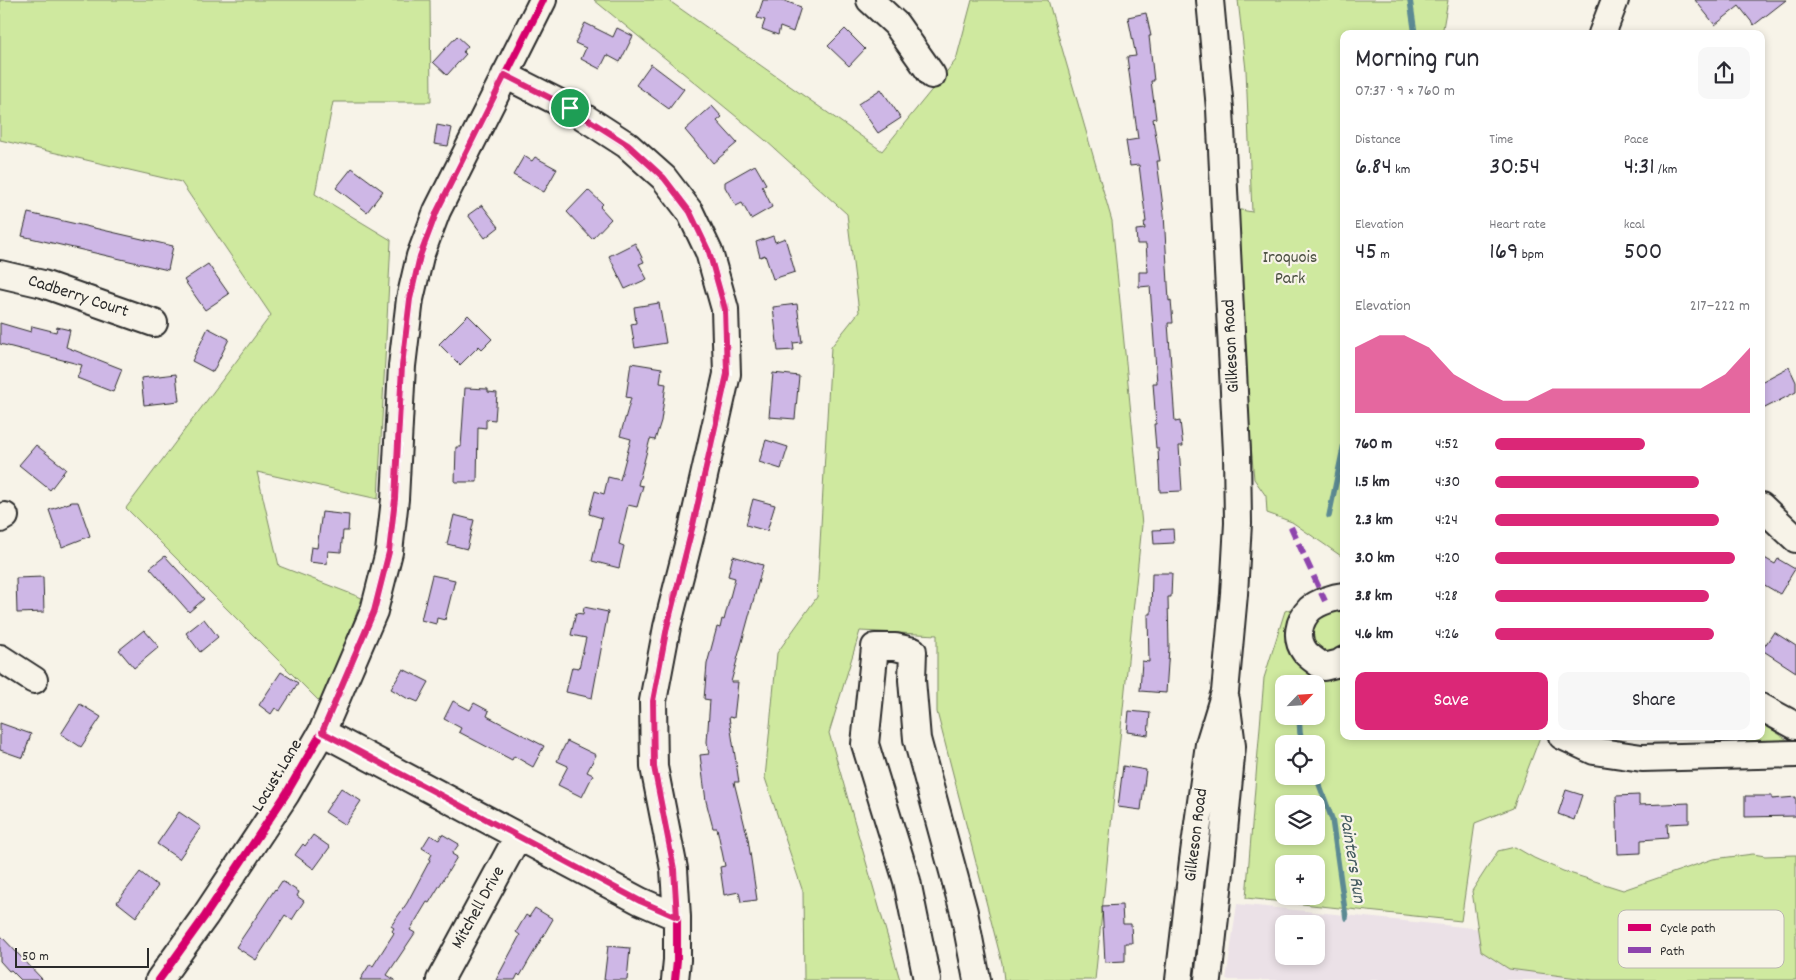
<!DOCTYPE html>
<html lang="en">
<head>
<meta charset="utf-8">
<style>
  :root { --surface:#fff; --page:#f7f7f7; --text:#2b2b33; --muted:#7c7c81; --accent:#db2777 }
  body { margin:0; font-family:Dekko,sans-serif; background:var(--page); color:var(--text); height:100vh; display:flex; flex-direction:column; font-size:19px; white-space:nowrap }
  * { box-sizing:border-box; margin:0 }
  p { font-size:16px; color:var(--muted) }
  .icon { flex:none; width:28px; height:28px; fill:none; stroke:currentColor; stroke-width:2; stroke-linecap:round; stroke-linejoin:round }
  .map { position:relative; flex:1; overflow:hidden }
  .side { position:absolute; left:1340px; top:30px; width:425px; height:710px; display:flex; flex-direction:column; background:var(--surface); border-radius:10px; box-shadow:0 2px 8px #0003 }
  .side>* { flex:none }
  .needle { width:32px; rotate:65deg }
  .controls { position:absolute; left:1275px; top:675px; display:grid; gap:10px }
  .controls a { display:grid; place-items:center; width:50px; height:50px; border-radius:10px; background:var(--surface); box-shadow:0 2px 8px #0003; font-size:25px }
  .scale { position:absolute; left:15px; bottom:12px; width:134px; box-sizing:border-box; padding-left:5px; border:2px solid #2b2b2b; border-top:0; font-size:14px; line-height:18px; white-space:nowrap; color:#2b2b2b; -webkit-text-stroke:4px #f7f3e8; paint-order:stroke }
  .pin { position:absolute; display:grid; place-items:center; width:42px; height:42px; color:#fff; margin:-21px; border:2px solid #fff; border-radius:50%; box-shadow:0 1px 5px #0007 }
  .round { display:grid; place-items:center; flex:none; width:52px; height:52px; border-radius:10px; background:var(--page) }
  .head { display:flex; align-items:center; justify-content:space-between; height:85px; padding:0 15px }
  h1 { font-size:28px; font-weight:600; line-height:38px }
  .figures { display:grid; grid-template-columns:repeat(3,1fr); gap:8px; height:85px; padding:5px 15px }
  .figures div { display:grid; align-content:center }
  .figures b { font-size:25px; font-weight:600 }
  .figures small { font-size:14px; font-weight:400 }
  .figures p { font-size:14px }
  .chart { height:140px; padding:10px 15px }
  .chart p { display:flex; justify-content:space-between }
  .chart svg { width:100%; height:90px; margin-top:5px; fill:var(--accent); opacity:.7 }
  .action { display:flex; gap:10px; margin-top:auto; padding:10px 15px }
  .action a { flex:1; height:58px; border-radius:10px; background:var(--accent); color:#fff; font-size:20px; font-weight:600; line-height:58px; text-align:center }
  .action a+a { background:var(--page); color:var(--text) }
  ul { padding:0 15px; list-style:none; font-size:16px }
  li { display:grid; grid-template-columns:80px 60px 1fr; align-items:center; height:38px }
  li i { height:12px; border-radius:6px; background:var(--accent) }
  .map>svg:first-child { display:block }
  .built { fill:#ebe1e7; fill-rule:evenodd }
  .green { fill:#cfe99f; stroke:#7d8a65; fill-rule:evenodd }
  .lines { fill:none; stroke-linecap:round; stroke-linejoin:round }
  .stream { stroke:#5b8a93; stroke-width:5.5 }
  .building { fill:#ceb7e6; stroke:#2b2b2b }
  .minor-casing { stroke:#2b2b2b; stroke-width:30 }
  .minor { stroke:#f7f3e8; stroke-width:26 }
  .quiet { stroke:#8e44ad; stroke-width:6; stroke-dasharray:12 6; stroke-linecap:butt }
  .cycleway-casing { stroke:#f7f3e8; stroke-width:11 }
  .cycleway { stroke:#d6006c; stroke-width:8 }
  .route-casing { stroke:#fff; stroke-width:10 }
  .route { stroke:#db2777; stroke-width:6 }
  .labels { text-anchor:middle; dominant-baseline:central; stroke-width:4.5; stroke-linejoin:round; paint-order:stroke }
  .park-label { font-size:18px; fill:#4c5142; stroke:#f7f3e8 }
  .street-label { font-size:18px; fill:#2b2b2b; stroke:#f7f3e8 }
  .water-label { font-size:19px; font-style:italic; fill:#435a5f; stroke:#f7f3e8 }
  .key { fill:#f7f3e8; stroke:#bab7af; stroke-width:1 }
  .key-label { font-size:14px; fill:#2b2b2b }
</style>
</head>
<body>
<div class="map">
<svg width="1796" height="980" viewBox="0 0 1796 980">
  <rect width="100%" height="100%" fill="#f7f3e8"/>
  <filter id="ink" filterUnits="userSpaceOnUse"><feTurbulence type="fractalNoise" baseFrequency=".02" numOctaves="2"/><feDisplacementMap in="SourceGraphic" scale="10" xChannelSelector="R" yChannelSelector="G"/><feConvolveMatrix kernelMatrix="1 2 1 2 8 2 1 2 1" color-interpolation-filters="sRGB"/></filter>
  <g filter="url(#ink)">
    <!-- built -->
    <path class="built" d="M1237,904l559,57v19h-570zM1284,924h32v32h-32z"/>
    <!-- green -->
    <path class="green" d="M0,0h430l1,102h-98l-18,92 76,46 -13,259 -121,-27 22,94 83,32 -39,107 -197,-197 145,-193 -90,-133 -181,-42z
      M594,0h74l214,151 74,-91 16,-60h76l64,221 30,304 -47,455h-91l-2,-17 -65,-251v-77l-77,-4 -31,102 71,247h-96l-1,-88 -38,-114 12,-125 40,-56 14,-250 28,-35 -12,-98 -82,-74z
      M1238,0h210l-6,34h-98v524l-52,-36 -25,-9 -1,-17 -12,-17 -24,-271 22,4 -6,-142z
      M1344,589v147l196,1 -27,71 -38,15 -14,98 -215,-23 18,-220 21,-67zM1284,684h32v32h-32zM1284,744h32v32h-32zM1284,804h32v32h-32zM1284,864h32v32h-32z
      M1761,722l28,19 -1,3 -44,-1 3,-7h14z
      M1515,847l19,11 29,13 60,19 90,-31 40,-5 12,2 31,-1v125h-203l-84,-11 -28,-18 -9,-60 26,-40z"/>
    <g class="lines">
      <!-- stream -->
      <path class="stream" d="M1410,0l5,34
        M1329,516l15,-72
        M1299,716l1,17 4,11
        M1316,776l16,43 14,99"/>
    </g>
    <!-- building -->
    <path class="building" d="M763,0h19l19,7 -8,25 -13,-5 -2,8 -16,-6 3,-9 -8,-2z
      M1695,0h91l-32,25 -15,-19 -24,19z
      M1146,13l5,23h-2l5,45h-3l5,37 -3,1 7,42h-3l7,53 5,87 2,-1 2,23h-5l7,99 5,-1 3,25h-4l3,45 -22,1 -2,-44h-2l-2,-24h2l-3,-41h4l-7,-97 -11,1v-15h9l-2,-28h-9l-1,-14 9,-1 -1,-7h2l-7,-57 -9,1 -4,-25 12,-2 -11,-82 9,-1 -8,-39z
      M585,23l28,14 4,-9 16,8 -13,26 -13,-7 -7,14 -19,-10 5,-11 -11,-5z
      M845,29l20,20 -16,17 -21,-20z
      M457,36l11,10 -5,6 3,2 -19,21 -14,-13z
      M651,64l33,25 -15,20 -33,-24z
      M881,89l20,29 -23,15 -20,-29z
      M712,106l10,11 -5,4 20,22 -24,20 -28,-33z
      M437,125l15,3 -4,18 -14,-2z
      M524,156l8,5 3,-4 22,12 -13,23 -31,-17z
      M755,165l11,19 -4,2 10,21 -21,12 -9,-16 -6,3 -11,-19v-5z
      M352,168l31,23 -16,21 -31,-24z
      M588,190l15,14 -3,3 11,12 -19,20 -25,-27z
      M482,205l17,22 -14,11 -17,-23z
      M28,213l145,33 -5,24 -146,-34z
      M773,236l2,6 10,-4 10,34 -22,7 -8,-24 -5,2 -4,-15z
      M635,243l9,19 -5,2 8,15 -22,10 -16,-33z
      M208,264l21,30 -24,16 -21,-30z
      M659,303l7,40 -31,5 -4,-24 5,-1 -2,-16z
      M797,304l5,38 -9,1 1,7 -16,1 -5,-44z
      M468,315l24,24 -10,10 -3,-3 -19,19 -21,-21z
      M0,323l31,9 1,-6 24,6 1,-5 13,3 -4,17 56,22 -9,23 -36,-14 5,-13 -82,-21z
      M208,328l21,11 -16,33 -21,-11z
      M631,363l31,5 -2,15 6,1 -5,37 -6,19 -5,-1 -12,46 5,1 -6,21 -9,-2 -9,39 5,2 -5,22 -27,-7 10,-43 -13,-4 6,-23 9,3 4,-17 12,3 11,-41 -11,-3 11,-38 -5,-1z
      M1789,367l7,15v10l-35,18v-28z
      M773,373l26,3 -4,43 -26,-2z
      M176,374l3,27 -35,4 -3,-27z
      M465,388l23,1v3l9,1 -2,27 -9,-1v9l-8,-1 -1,55h-22l1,-35h5z
      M766,440l22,7 -7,22 -22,-7z
      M36,445l30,24 -16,21 -31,-25z
      M753,499l22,6 -8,26 -21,-6z
      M72,502h6l12,34 -28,11 -13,-37z
      M322,512l27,3 -1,16h-5l-2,21 -13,-1 -1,13 -18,-2 2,-15 6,1z
      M454,515l20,5 -7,29 -20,-5z
      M1173,529l1,14 -20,1 -1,-14z
      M165,556l39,43 -15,13 -39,-44z
      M733,556l30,9 -32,117h7l-4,36 -5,-1 10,65h-5l14,57 9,61 -16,2 -2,-10 -15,3 -4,-28 5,-1 -8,-38h-4l-7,-27 -6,-46 9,-1 -2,-12 3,-42 -6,-1 3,-35 10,-37 3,1 2,-9 2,1 11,-42 -7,-2z
      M1761,556l14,8 3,-5 17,10 -15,25 -19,-11z
      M1152,573h20l-1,24h-3l1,51 -3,45 -26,-2 2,-30 7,1 -1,-48h3z
      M432,575l23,5 -10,40 -8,-2 -1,6 -15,-4z
      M43,577l1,35 -27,1 -1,-35z
      M584,607l24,5 -16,86 -26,-6 6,-25 7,1 7,-30 -15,-3 5,-22 7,1z
      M204,619l14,18 -18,15 -14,-19z
      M144,630l15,17 -25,21 -15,-18z
      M1774,632l22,14v26l-34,-22z
      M403,669l26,13 -11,20 -7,-3 -1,1 -19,-11z
      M281,672l17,11 -18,28 -5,-3 -4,6 -12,-9z
      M453,701l17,9 4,-7 15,8 -2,5 57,30 -11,21 -19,-11 -2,4 -53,-28 2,-4 -17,-9z
      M80,704l21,13 -20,30 -20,-13z
      M1129,711l21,2 -2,22 -21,-3z
      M0,723l31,11 -8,24 -23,-8z
      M567,741l29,14 -9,17 6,3 -11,22 -24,-12 10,-19 -11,-5z
      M1123,766l23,4 -5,40 -23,-3z
      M341,788l20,13 -16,24 -20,-13z
      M1566,790l16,5 -8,25 -16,-6z
      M1639,795v10l50,-2v20l-22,1 1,14 -27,2v13l-23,1 -2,-58z
      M1745,796h27v3l24,-2v19l-51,1z
      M179,812l22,15 -22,32 -22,-15z
      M442,834l17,10 -7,10 5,3 -28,46 -2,-1 -17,28 5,3 -28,42 8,5h-35l10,-16 3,2 21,-33 -2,-2 2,-3 -3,-2 16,-23 23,-43h-1l3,-6 -10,-6 8,-13 9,5z
      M313,835l17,12 -16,22 -19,-14 8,-11 2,2z
      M140,872l18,14 -22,31 -19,-15z
      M282,881l17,11 -2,4 7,5 -12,19 -7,-5 -29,45 -20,-13 39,-58 1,1z
      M1122,905l1,19h8l1,19h-7v18l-20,1 -3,-56z
      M535,908l18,11 -33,57 -2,-2 -3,6h-19l24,-45 -4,-3 10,-17 3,2z
      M0,935l43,45h-22l-10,-10 -2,1 -9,-10z
      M608,946l22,2 -3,32h-23z"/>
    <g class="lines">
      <!-- minor casing -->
      <g class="minor-casing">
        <path id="minor" d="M870,0l26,24 36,51
          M1602,34l13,-34
          M505,75l65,33 57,37 37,33 26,34 19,40 16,57 2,65 -34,151 -26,102 -14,74 1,66 20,102 3,48v43l-2,20
          M0,274l43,10 111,39
          M1761,506l35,33
          M0,519l5,-3
          M1344,596c-10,1 -26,6 -34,13 -12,12 -15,30 -5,43 5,6 13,11 19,15l16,-4 4,-3
          M0,658l34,22
          M1761,707l35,19
          M322,732l318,169 37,16
          M1562,736l32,15 48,7 154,-4
          M159,980l46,-64 81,-122 36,-62 52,-121 15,-59 6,-53 7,-133 8,-67 10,-43 17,-45 106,-211
          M440,980l78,-144
          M927,980l-20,-99 -42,-137 10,-97h20l18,4 -1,29 5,59 47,173 13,68
          M1179,980l14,-120 16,-116 16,-52 9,-98 4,-71 -1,-71 -17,-343 -10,-109
          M1208,980l13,-117 11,-117 -6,-46"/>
      </g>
      <!-- minor -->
      <use href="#minor" class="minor"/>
      <!-- quiet -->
      <path class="quiet" d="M1291,527l34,74"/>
      <!-- cycleway casing -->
      <g class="cycleway-casing">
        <path id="cycleway" d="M505,75l65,33 57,37 37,33 26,34 19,40 16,57 2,65 -34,151 -26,102 -14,74 1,66 20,102 3,48v43l-2,20
          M159,980l46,-64 81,-122 36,-62 52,-121 15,-59 6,-53 7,-133 8,-67 10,-43 17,-45 106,-211"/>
      </g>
      <!-- cycleway -->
      <use href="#cycleway" class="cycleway"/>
    </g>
  </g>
  <g class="lines" filter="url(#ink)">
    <!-- route casing -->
    <g class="route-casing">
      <path id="route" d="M505,75l65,33 58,37 36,33 26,34 19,40 16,57 2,65 -34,151 -26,102 -14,74 1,66 20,102 3,48 -37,-16 -318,-169 52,-121 15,-59 6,-53 7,-133 8,-67 10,-43 17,-45z"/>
    </g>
    <!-- route -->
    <use href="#route" class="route"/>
  </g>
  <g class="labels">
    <!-- park labels -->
    <g class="park-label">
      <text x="1290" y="258">Iroquois<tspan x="1290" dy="21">Park</tspan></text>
    </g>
    <!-- street labels -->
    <g class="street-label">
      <text transform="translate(78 297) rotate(18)">Cadberry Court</text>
      <text transform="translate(1232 346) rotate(-93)">Gilkeson Road</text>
      <text transform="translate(278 776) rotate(-59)">Locust Lane</text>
      <text transform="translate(1197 835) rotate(-83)">Gilkeson Road</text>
      <text transform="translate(479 908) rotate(-61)">Mitchell Drive</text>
    </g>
    <!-- water labels -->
    <g class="water-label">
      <text transform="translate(1351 858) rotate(81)">Painters Run</text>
    </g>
  </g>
  <!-- legend -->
  <rect x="1618" y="910" width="166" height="58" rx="8" class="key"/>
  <rect x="1628" y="924" width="23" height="7" fill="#d6006c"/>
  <rect x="1628" y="947" width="23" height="6" fill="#8e44ad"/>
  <g class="key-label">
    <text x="1660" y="932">Cycle path</text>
    <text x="1660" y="955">Path</text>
  </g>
</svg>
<div class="controls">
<a><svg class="needle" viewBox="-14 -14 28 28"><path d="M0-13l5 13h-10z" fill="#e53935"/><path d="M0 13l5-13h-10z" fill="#7c7c81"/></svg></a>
<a><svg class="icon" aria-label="locate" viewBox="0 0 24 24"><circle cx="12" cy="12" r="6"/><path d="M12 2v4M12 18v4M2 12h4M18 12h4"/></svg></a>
<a><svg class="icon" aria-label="layers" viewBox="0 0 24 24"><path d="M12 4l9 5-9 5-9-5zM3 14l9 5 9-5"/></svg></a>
<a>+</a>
<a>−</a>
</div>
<div class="scale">50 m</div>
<div class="pin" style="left:570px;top:108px;background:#1e9e55"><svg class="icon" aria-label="arrive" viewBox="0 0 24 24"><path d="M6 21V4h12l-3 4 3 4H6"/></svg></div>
<section class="side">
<div class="head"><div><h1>Morning run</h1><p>07:37 · 9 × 760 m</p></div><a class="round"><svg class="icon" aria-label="share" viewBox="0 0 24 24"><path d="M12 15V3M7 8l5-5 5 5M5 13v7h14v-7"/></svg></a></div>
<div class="figures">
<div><p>Distance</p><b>6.84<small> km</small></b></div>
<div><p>Time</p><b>30:54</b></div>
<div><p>Pace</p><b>4:31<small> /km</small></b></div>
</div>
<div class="figures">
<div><p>Elevation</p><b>45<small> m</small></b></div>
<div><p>Heart rate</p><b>169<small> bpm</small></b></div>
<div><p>kcal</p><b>500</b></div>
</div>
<div class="chart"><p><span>Elevation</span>217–222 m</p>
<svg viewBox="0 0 160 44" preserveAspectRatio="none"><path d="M0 44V12L10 6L20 6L30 12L40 25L50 32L60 38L70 38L80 32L90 32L100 32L110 32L120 32L130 32L140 32L150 25L160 12V44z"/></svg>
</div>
<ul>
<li><b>760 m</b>4:52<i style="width:59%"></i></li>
<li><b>1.5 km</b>4:30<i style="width:80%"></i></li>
<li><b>2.3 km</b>4:24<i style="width:88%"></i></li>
<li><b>3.0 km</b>4:20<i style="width:94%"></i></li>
<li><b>3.8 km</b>4:28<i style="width:84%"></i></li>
<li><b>4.6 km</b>4:26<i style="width:86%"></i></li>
</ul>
<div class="action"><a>Save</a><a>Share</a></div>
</section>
</div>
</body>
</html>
